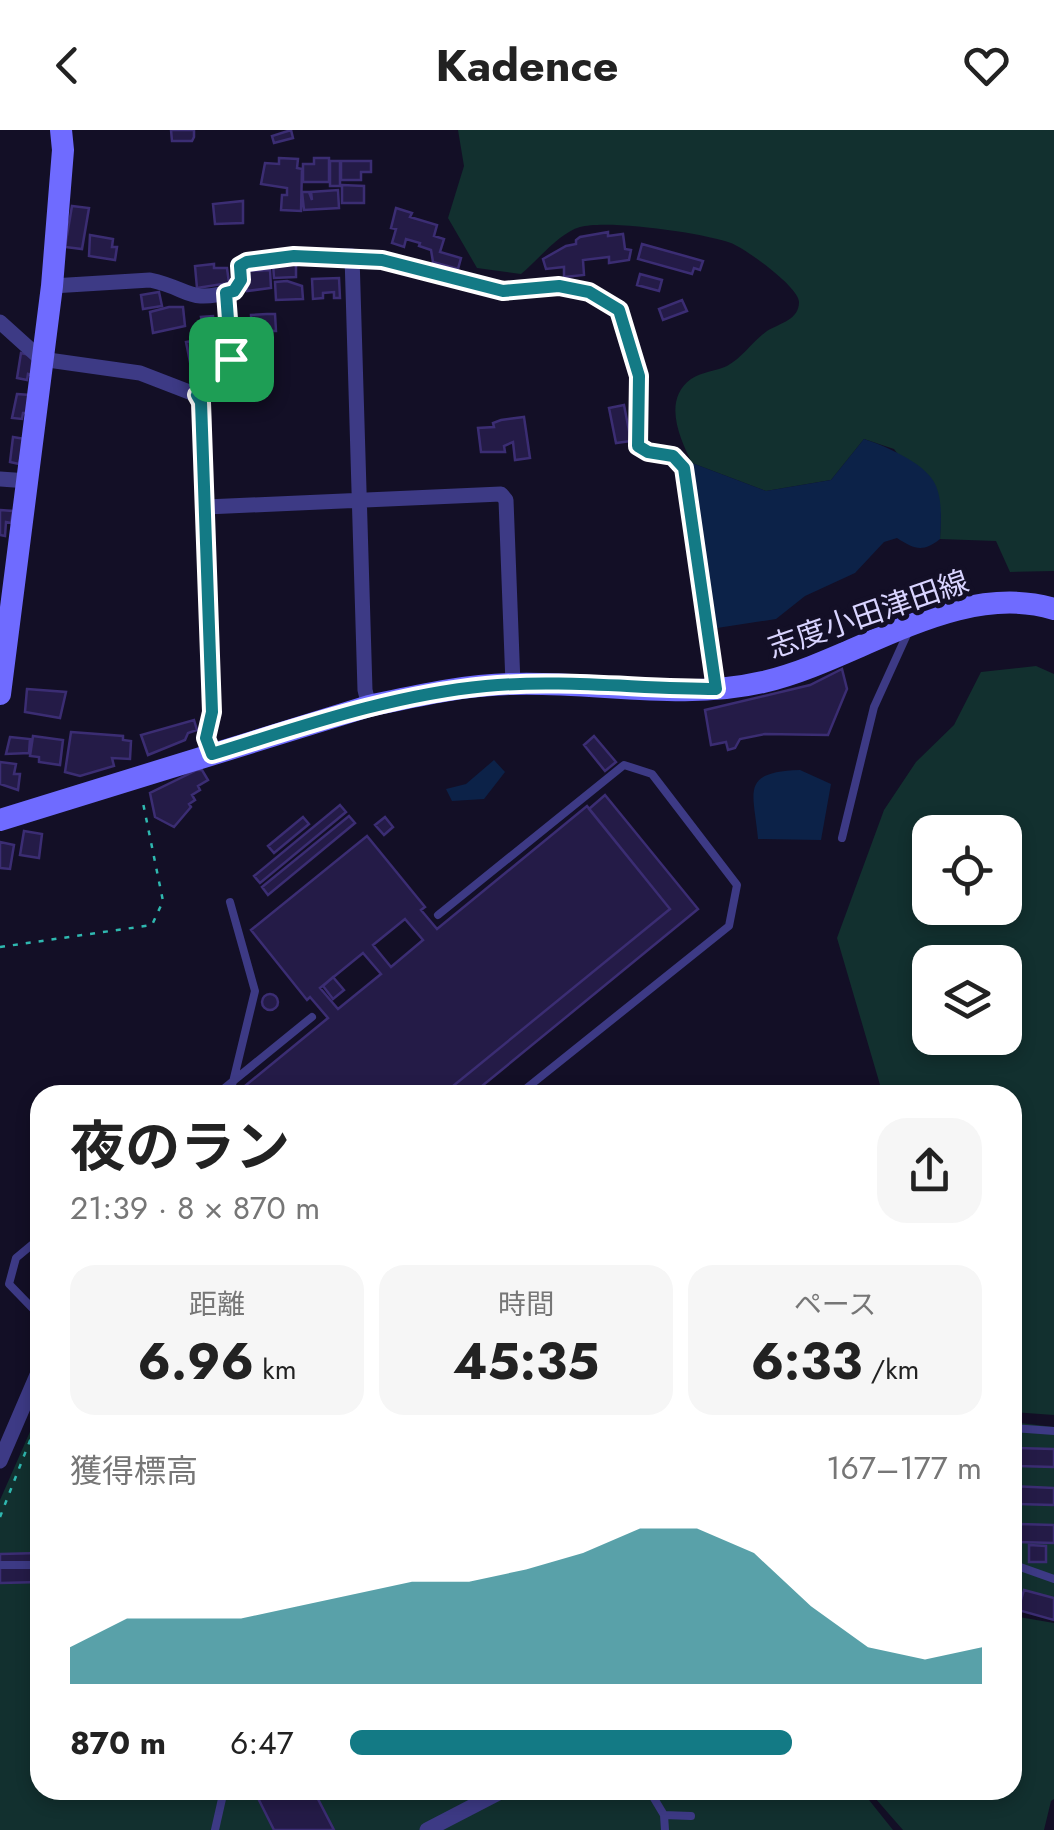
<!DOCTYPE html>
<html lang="ja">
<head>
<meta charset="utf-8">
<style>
  :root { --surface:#fff; --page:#f6f6f6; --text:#222; --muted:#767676; --accent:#137a85 }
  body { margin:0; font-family:Jost,"Noto Sans JP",sans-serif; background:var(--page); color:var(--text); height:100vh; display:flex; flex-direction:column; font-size:38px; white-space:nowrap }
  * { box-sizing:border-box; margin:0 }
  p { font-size:32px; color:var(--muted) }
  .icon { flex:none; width:55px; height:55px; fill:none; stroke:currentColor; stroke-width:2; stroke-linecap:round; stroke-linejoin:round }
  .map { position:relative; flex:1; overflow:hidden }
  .sheet { position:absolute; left:30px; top:955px; width:992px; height:715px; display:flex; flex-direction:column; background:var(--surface); border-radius:30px; box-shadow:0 5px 15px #0003 }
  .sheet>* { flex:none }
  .controls { position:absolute; left:912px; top:685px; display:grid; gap:20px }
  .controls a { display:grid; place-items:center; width:110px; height:110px; border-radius:20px; background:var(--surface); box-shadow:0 5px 15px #0003; font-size:50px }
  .pin { position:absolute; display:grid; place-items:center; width:85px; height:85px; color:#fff; margin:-42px; border-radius:20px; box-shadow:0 5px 15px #0006 }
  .round { display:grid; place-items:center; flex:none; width:105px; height:105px; border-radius:30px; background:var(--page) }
  .overview { display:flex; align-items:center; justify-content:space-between; height:170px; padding:0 40px }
  h1 { font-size:55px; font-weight:700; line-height:75px }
  .figures { display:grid; grid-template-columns:repeat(3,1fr); gap:15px; height:170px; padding:10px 40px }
  .figures div { display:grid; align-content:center; border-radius:25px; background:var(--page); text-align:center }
  .figures b { font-size:50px; font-weight:700 }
  .figures small { font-size:28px; font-weight:400 }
  .figures p { font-size:28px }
  .chart { height:280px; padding:20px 40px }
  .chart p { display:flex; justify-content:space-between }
  .chart svg { width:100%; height:180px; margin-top:10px; fill:var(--accent); opacity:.7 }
  ul { padding:0 40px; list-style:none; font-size:32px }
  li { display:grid; grid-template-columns:160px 120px 1fr; align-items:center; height:75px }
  li i { height:25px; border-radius:12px; background:var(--accent) }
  header { display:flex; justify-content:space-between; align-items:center; height:130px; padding:0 40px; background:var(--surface); font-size:45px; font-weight:700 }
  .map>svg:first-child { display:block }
  .green { fill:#12302f; fill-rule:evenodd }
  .water { fill:#0c2248 }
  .building { fill:#241b47; stroke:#3b2d73; stroke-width:2.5; fill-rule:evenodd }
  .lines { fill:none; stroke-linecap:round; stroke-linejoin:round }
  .path { stroke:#2fb8b0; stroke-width:2.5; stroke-dasharray:5 8; stroke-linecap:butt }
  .lane { stroke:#3d3a85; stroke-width:8 }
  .street { stroke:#3d3a85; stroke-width:15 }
  .secondary { stroke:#6f6bff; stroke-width:22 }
  .route-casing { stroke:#fff; stroke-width:20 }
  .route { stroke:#137a85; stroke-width:12 }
  .labels { text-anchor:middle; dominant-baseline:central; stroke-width:10; stroke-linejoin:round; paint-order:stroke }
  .street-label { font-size:30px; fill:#d9d4ff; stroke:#130f26 }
</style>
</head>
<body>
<header><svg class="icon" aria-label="back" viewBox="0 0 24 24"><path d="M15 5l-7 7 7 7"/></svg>Kadence<svg class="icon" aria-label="heart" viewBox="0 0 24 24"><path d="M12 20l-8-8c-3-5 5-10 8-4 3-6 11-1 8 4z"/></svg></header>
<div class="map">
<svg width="1054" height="1700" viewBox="0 0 1054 1700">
  <rect width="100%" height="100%" fill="#130f26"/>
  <!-- green -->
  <path class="green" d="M458,0h596v441l-44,1 -14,-31 -56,-2 1,-25 -47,-65 -30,-10 -33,41 -65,11 -74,-28c-12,-24 -30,-63 -1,-84 10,-7 25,-8 36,-13 15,-8 26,-25 40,-35 13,-8 32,-11 32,-29 0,-15 -53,-53 -68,-59 -26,-10 -124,-24 -151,-16 -21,6 -42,33 -59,47l-44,-6 -29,-50 16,-52z
    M1036,536l18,8v741l-41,-3 -1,-317h-129l-46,-157 47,-128 32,-48 38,-37 27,-53zM930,702h75v76h-75zM930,832h75v76h-75z
    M40,1279v381h821l32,40h-893v-330z
    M1012,1292l42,5v185l-41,-4z
    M1013,1486l41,7v176l-3,2 -7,29h-141l-35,-40h144z"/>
  <!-- water -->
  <path class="water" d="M864,309c21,7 59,23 70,43 9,16 7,39 6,57 -17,14 -26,10 -43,-1l-13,4 -29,31 -50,23 -29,23 -59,9 -25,-165 74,28 65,-11z
    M494,630l11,12 -21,27 -32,2 -6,-12 20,-5z
    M800,640l31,14 -10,56 -63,-1c-4,-47 -19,-67 42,-69z"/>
  <!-- building -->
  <path class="building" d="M171,0h23v7l-2,4h-20z
    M291,0l2,8 -19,5 -2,-7z
    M279,28l19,1 -1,9 5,1 -1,42 -20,-1 1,-15h5v-7l-26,-4 4,-21 14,1z
    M314,28h15v24h-26v-18h11z
    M330,31h10v25h-10z
    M341,31h30v11h-10v8h-20z
    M342,55l22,1v17h-22z
    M338,60l1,18 -35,2 -2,-18h7l3,8 -1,-8z
    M243,71v22l-28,1 -2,-20z
    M72,76l17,2 -7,41 -17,-2z
    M396,78l16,5 -2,4 27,8 -3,11 10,3 -4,13 21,6 -3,11 -25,-7 -2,-12 -12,-4 1,-3 -14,-4 -2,8 -12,-4 4,-14 -5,-1z
    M608,102v4l15,-2 2,15 6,1 -2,10 -20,3v-6l-26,3 1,15 -20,2v-10l-18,2 -3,-10 23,-13 10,-2v-4l4,-3z
    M90,105l23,4 -1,8h5l-2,13 -26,-4z
    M642,114l61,17 -3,9 -6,-2 -2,6 -54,-15z
    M296,132v15l-22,1 -1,-15z
    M214,134v4h13l2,15 -32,5 -2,-22z
    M270,140l1,18 -24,3v-20z
    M640,144l22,6 -3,11 -22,-6z
    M339,148l1,20h-6v-6l-11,1v5l-10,1 -1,-20z
    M287,151l15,5 1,13 -27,1 -1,-18z
    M159,162l3,14 -19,3 -2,-14z
    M682,170l5,11 -24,9 -4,-11z
    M169,177h14l2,19 -32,7 -3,-21z
    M267,184h8l1,17h-7l-1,6 -16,-2 -1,-20z
    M213,186l2,17 -11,2 -3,-18z
    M215,207v19l-25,6 -4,-20z
    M21,223l13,3 -3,19 -3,-1 -1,6 -10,-2z
    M17,264l13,1 -2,18h-5l-1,6 -10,-1z
    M624,275l7,36 -15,2 -7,-35z
    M524,287l6,41 -15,2 -2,-18 -9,4 1,6h-24l-3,-24 16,-1 -1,-4 8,-3z
    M13,307l12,2 -6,25 -9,-2z
    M0,380l13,1 -2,12 -5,-1 -1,14 -5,-1z
    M807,499l5,12 -18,9 -3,-15z
    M842,539l5,20 -19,46 -63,-1 -25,5 -5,9 -7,2 -2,-8 -15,3 -6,-35 105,-25z
    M27,559l39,3 -6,26 -35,-6z
    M194,590l3,10 -9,3 -3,7 -37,15 -7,-20z
    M71,602l52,4v4l8,1 -1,18 -18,-1 2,8 -34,10 -15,-4z
    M33,606l30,4 -3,25 -21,-3v-5l-9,-1z
    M594,606l22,26 -11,9 -21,-26z
    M10,607l20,2 -1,14 -23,1z
    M0,632l16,2 -2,10h6l-2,16 -18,-6z
    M197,640h5l6,10 -10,6 2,4 -8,5 3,5 -6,4 2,3 -17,20 -19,-10 -5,-24z
    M605,665l93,114 -227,186h-29l228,-186 -81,-100z
    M340,675l6,7 -86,71 -6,-7z
    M587,676l83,103 -228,186h-208l94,-77 -18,-21 -3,3 -56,-70 116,-94 58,71 -4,3 16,19zM405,789l18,21 -32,27 -18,-22zM363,823l18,21 -43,35 -18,-21z
    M349,686l6,7 -87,72 -6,-8z
    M303,687l6,7 -35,29 -6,-7z
    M385,687l8,10 -9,8 -9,-10z
    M24,701l18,3 -3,24 -19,-3z
    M0,712l14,3 -4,24 -10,-1z
    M333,847l11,13 -11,9 -10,-13z
    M262 872a8 8 0 1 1 16 0a8 8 0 1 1-16 0Z
    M1012,1318l42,1v18l-42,-1z
    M1012,1356l42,2v17l-42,-1z
    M1019,1394l35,1v18l-36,-1z
    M1029,1415l17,1v16h-17z
    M40,1423v29l-40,1v-29z
    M1024,1460l30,8v22l-36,-10z
    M275,1660h62l-19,9 16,31h-60l-16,-32z"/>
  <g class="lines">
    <!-- path -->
    <path class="path" d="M0,817l152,-22 11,-24 -21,-103
      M0,1387l40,-102"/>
    <!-- lane -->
    <path class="lane" d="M842,708l32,-131 35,-77
      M230,772l25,89 -22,91
      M438,785l186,-150 28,9 85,111 -8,41 -211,169
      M216,965l96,-78
      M40,1108l-24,20 -7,26 31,32
      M1012,1298l42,3
      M1012,1434l42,15
      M0,1435h40
      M649,1660l15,25 1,15
      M664,1685l27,1
      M215,1700l9,-40"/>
    <!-- street -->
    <path class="street" d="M352,126l13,434 4,16
      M52,156l98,-6c42,9 36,24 84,11l7,-11v-14l6,-4 47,-6h58l78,15 73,20 56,-5 30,6 30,18 20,66 -2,70 11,6 25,4 11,13 32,220
      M0,192l41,37 99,14 57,22 25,-19 9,-17 -5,-66
      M197,265l4,7 10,310 -6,26 7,16
      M0,349l28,2
      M206,377l295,-13 5,6 7,184
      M0,1331l40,-93
      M427,1700l77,-40"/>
    <!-- secondary -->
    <path class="secondary" d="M0,564l52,-408 11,-136 -2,-20
      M0,690l369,-114c47,-10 94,-21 143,-22 83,-3 170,17 251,-2 93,-21 194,-103 291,-73"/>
  </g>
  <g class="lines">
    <!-- route casing -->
    <g class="route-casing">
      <path id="route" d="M294,126l88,4 121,31 56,-5 30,6 30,18 20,66 -1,70 10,6 25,4 11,12 32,221c-76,0 -154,-10 -230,-3 -94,9 -183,40 -274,68l-6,-16 6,-26 -11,-310 -4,-7 25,-19 9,-17 -5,-66 8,-2 7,-11 -1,-14 7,-4z"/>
    </g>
    <!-- route -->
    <use href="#route" class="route"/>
  </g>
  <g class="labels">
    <!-- street labels -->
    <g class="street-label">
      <text transform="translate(868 484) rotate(-19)">志度小田津田線</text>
    </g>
  </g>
</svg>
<div class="controls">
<a><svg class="icon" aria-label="locate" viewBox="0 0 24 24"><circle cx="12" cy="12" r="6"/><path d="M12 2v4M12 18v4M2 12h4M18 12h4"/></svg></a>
<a><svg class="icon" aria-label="layers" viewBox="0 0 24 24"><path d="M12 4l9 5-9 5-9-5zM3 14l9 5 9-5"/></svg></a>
</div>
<div class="pin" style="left:231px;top:229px;background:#1e9e55"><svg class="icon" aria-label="arrive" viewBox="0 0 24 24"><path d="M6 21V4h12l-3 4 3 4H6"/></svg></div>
<section class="sheet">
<div class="overview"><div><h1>夜のラン</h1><p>21:39 · 8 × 870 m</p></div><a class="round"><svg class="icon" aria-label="share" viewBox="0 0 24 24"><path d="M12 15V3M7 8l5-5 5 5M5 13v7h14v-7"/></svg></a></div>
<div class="figures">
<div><p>距離</p><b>6.96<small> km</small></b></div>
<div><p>時間</p><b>45:35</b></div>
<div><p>ペース</p><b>6:33<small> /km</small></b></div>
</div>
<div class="chart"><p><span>獲得標高</span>167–177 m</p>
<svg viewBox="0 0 160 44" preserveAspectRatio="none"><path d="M0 44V35L10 28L20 28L30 28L40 25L50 22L60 19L70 19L80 16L90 12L100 6L110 6L120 12L130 25L140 35L150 38L160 35V44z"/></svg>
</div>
<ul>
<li><b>870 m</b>6:47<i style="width:70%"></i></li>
</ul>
</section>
</div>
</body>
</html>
